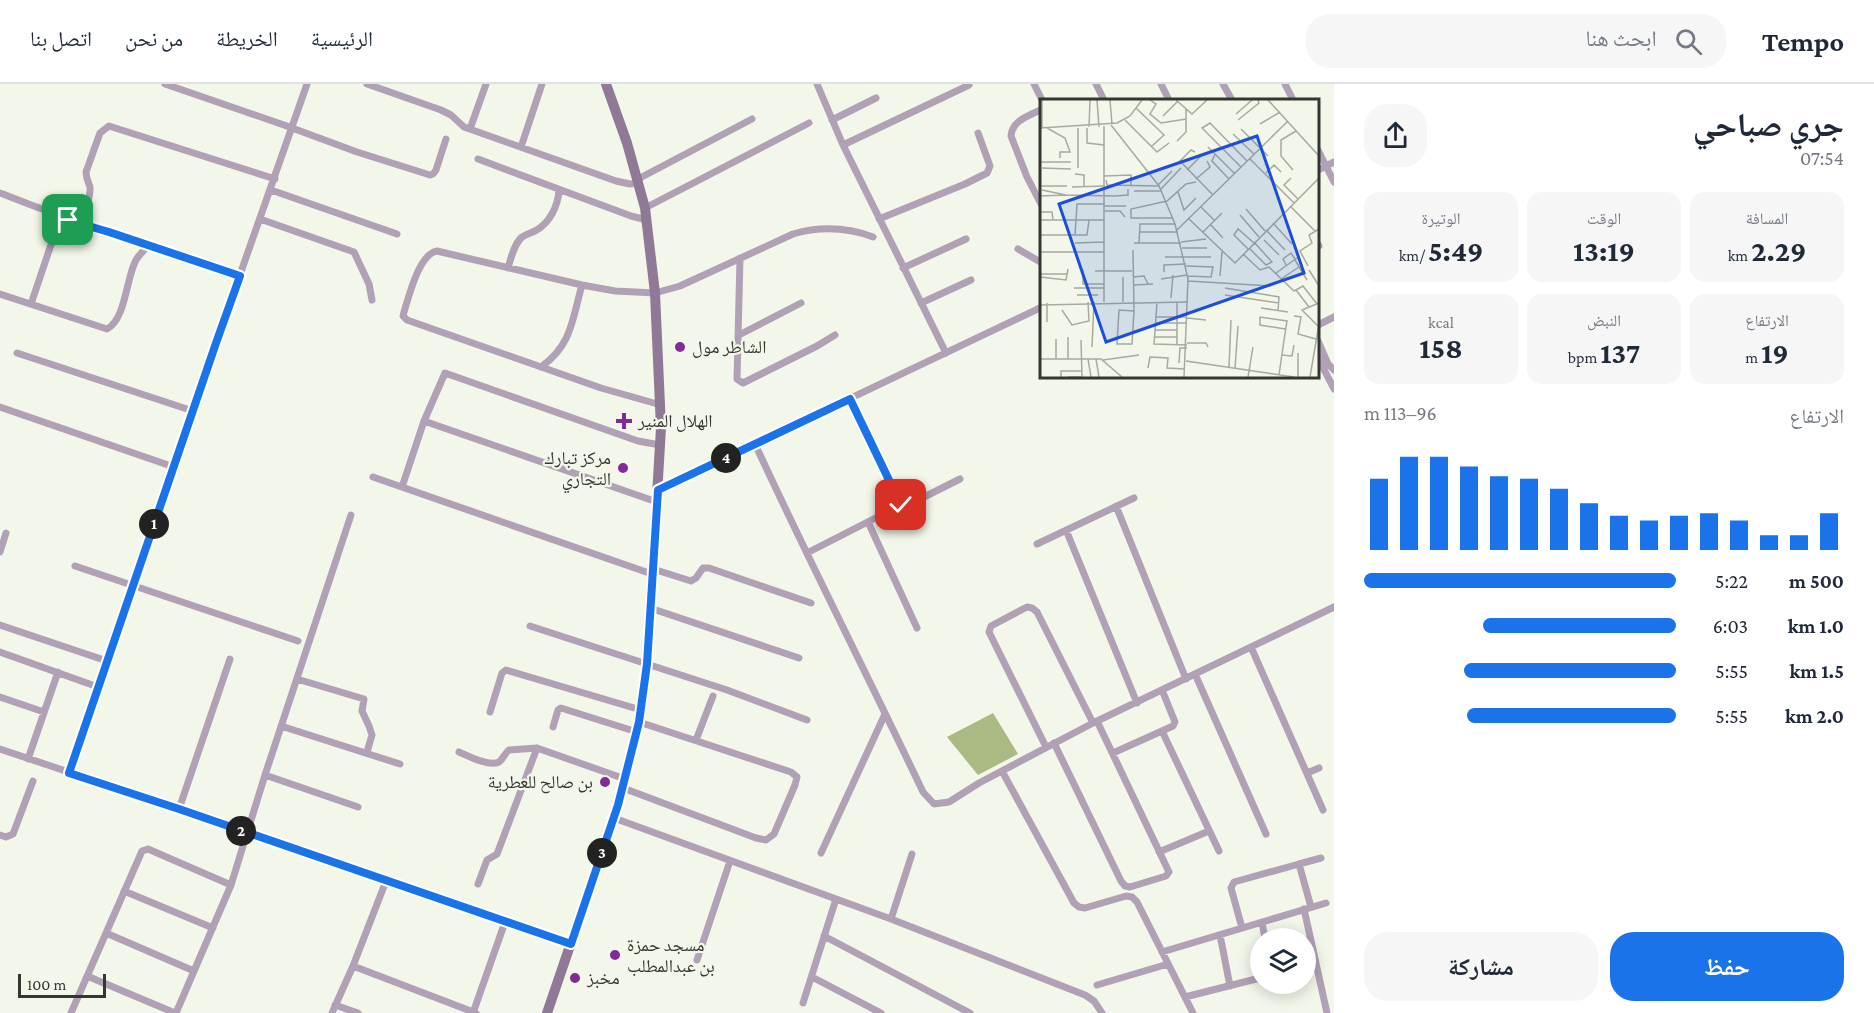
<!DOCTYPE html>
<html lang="ar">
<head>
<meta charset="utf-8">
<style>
  :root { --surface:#fff; --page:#f6f6f7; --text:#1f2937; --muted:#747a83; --line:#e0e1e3; --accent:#1a73e8 }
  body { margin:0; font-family:"Crimson Pro","Noto Naskh Arabic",serif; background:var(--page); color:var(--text); direction:rtl; height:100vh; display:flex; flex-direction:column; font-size:22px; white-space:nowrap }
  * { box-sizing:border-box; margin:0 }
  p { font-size:20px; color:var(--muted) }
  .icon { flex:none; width:33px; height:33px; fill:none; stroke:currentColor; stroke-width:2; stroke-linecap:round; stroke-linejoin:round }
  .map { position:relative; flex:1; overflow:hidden; direction:ltr }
  .side { display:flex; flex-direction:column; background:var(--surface); width:540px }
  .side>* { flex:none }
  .tools { position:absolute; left:1250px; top:844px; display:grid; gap:12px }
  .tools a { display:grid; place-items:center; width:66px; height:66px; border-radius:50%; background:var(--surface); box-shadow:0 3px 15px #0003; font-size:30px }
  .scale { position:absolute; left:18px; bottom:15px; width:88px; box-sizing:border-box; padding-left:6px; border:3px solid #343631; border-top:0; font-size:16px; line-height:21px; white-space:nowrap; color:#343631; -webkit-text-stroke:4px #f3f7e9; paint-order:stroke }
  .pin { position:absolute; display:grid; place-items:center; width:51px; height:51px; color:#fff; margin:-26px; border-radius:12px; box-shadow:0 3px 9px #0006 }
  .km { position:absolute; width:30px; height:30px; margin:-15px; border-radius:50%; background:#222; color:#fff; font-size:16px; line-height:30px; text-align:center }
  .round { display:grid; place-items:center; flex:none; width:63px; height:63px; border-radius:24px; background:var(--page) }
  .overview { display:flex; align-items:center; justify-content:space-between; height:102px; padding:0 30px }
  h1 { font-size:33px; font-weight:700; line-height:45px }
  .stats { display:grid; grid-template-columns:repeat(3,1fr); gap:9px; height:102px; padding:6px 30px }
  .stats div { display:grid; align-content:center; border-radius:15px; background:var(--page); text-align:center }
  .stats b { font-size:30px; font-weight:700 }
  .stats small { font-size:16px; font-weight:400 }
  .stats p { font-size:16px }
  .chart { height:168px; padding:12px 30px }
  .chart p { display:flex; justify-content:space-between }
  .chart svg { width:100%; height:108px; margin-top:6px; stroke:var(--accent); stroke-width:6 }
  .primary-button { display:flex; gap:12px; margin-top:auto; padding:12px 30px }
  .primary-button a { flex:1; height:69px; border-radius:24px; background:var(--accent); color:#fff; font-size:24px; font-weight:700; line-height:69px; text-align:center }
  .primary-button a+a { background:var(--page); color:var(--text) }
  ul { padding:0 30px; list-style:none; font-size:20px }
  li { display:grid; grid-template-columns:96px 72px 1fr; align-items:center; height:45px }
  li i { height:15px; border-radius:8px; background:var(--accent) }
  header { display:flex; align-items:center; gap:36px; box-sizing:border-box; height:84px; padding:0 30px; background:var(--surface); border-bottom:2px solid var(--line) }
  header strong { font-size:28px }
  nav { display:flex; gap:33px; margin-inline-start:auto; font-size:21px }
  .search { width:420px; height:54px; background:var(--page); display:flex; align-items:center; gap:15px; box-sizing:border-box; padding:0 21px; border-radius:24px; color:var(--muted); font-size:22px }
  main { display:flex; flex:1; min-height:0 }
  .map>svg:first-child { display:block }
  .forest { fill:#abb983 }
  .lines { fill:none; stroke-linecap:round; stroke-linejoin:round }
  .minor { stroke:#b1a1b6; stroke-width:7 }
  .secondary { stroke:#907996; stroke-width:10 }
  .route-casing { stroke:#fff; stroke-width:12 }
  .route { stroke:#1a73e8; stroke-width:8 }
  .poi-dot { fill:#822b98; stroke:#f3f7e9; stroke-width:2 }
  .labels { text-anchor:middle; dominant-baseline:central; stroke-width:4.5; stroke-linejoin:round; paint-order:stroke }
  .poi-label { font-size:18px; fill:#343631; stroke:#f3f7e9; text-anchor:start }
  .inset-road { fill:none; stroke:#a7aa9f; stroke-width:1.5 }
  .view { fill:#1d4ed8; fill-opacity:0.15; stroke:#1d4ed8; stroke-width:3 }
  .inset-edge { fill:none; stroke:#343631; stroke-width:3 }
</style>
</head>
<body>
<header>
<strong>Tempo</strong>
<div class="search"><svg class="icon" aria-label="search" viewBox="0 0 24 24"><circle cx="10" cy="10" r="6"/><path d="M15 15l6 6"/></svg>ابحث هنا</div>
<nav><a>الرئيسية</a><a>الخريطة</a><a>من نحن</a><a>اتصل بنا</a></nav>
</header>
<main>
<section class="side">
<div class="overview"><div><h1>جري صباحي</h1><p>07:54</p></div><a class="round"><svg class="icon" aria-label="share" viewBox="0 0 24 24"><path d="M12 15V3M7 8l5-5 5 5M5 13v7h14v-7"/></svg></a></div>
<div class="stats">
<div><p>المسافة</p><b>2.29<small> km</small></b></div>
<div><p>الوقت</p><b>13:19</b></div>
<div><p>الوتيرة</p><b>5:49<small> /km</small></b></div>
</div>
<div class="stats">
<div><p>الارتفاع</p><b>19<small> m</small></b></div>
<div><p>النبض</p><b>137<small> bpm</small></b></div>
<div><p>kcal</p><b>158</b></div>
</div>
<div class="chart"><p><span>الارتفاع</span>96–113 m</p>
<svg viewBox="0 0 160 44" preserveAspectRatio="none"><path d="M5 44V15M15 44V6M25 44V6M35 44V10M45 44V14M55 44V15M65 44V19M75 44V25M85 44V30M95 44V32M105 44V30M115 44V29M125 44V32M135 44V38M145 44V38M155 44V29"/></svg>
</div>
<ul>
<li><b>500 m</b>5:22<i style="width:100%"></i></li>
<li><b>1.0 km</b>6:03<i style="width:62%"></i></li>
<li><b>1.5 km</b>5:55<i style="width:68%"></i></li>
<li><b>2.0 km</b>5:55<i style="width:67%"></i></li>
</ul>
<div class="primary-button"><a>حفظ</a><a>مشاركة</a></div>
</section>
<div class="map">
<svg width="1334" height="929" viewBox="0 0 1334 929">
  <rect width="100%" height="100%" fill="#f3f7e9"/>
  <!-- forest -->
  <path class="forest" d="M993,629l25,41 -40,21 -31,-38z"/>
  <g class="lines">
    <!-- minor -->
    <path class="minor" d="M165,0l119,41 73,27 73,23 3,-1 3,-4 10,-31
      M367,0l74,26 10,5 13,12 152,54 14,3 9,-1
      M817,0l26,61 103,208
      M1034,0l8,16
      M1096,0l8,16
      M1161,0l8,16
      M1223,0l9,16
      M1285,0l8,16
      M1042,25c-13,7 -30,11 -31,27l16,41 15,29
      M832,36l44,-22
      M470,45l16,-45
      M843,61l126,-60
      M521,63l21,-63
      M1318,66l16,32
      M478,75l153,57 16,4
      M1318,86l16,-8
      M638,95l114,-60
      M271,106l126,44
      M0,109c21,7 60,27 80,21 6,-7 11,-18 10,-27 -2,-6 -4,-9 -4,-15l14,-39 9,-7 166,53
      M645,124l164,-85
      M260,135l94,33 15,32 3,16
      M879,135l86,-35 22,-11 3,-7 -12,-33
      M1318,160l1,2
      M1018,165l24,14
      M740,174l-3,121 6,4 74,-37 18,-11
      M508,184c3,-10 6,-24 14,-31 4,-3 9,-4 13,-6 15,-8 23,-25 24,-41
      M903,184l63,-29
      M0,210l107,35c19,-10 19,-51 29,-69 3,-5 8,-10 12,-14
      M921,219l50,-23
      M31,220l25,-74 5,-8 6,-2 173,56
      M1318,241l16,-8
      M739,251l62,-32
      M1318,257l10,23 6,6
      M17,269l176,58
      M1318,274l16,31
      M541,283c31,-22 31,-47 41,-82
      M850,315l51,106
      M661,321l-60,-17 -194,-68 -4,-4 1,-4c5,-16 15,-58 33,-61l145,34 33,6 40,2 25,-7 113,-52c28,-8 53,-7 80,3
      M0,323l174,60
      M424,337l233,81
      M755,360c54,117 113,232 168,348l11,12 15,-2 30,-19 114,-60 241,-116
      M373,393l279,97
      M402,403l22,-66 21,-48 193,68 22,4
      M658,406l384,-183
      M1116,422l70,173
      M868,438l49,106
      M1066,446l71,173
      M1037,460l97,-46
      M0,468l6,-19
      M807,469l94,-48h7l52,-26
      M75,482l223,75
      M653,485l38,12 5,-3 7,-10h6l102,35
      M650,524l149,50
      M0,541l107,36
      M530,542l197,64 80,30
      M1251,563l72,163
      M0,568l98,35
      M1195,590l71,160
      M297,595l67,20 -2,12 7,15 3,9 -5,17
      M0,613l44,15
      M490,628l12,-39 4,-3 135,40
      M281,642l119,38
      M553,643l5,-17 3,-2 76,24
      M1162,647l57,120
      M696,656l17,-44
      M1054,659l67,138 4,5 5,1 36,-11 3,-4 -72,-151
      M1046,663l-57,-115 2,-6 36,-19 5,1 5,4 56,111
      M0,665l179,60 392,135
      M459,668c9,4 30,15 40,10 4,-3 6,-9 10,-12l28,-2 88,31
      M1113,669l60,-27 2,-4 -13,-32
      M28,675l30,-87
      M1002,687l72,132 5,4 6,1 41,-12 6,1 5,5 56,111
      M69,689l147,-430 91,-259
      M1307,689l12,-5
      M265,691l93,32
      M623,704l133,50 10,2 8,-6 21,-49 2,-8 -6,-5 -152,-50
      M179,725l51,-150
      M614,734l277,101 194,76 9,6 8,12
      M0,751l6,2 7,-3 20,-53
      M1159,768l50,-21
      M821,769l64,-139
      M1299,780l22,-6
      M386,797l-33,85 123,47
      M478,800l9,-24 10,-6 40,-106
      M124,807l89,37
      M1304,825l23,104
      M891,835l21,-65
      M1262,838l3,17
      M1242,844l-11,-40 3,-6 65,-18 12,43
      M106,849l88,38
      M1220,851l10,51
      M824,852l146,77
      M1162,868l164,-49
      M697,876l33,-99
      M1305,883l11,-3
      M87,892l88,37
      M812,893l69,36
      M1097,901l71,-21
      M1185,913l75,-19
      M803,919l33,-104
      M335,921l23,8
      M71,929l71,-162 6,-2 83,36
      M176,929l55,-128 34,-110 86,-260
      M332,929l21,-47
      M473,929l32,-91"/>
    <!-- secondary -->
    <path class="secondary" d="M547,929l71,-208 21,-83 8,-58 14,-236 -6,-135 -10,-85 -18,-65 -21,-59"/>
  </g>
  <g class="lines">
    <!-- route casing -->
    <g class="route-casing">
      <path id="route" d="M68,136l41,12 131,44 -24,67 -147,430 110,36 392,135 47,-139 21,-83 8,-58 11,-174 192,-91 51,106"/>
    </g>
    <!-- route -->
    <use href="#route" class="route"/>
  </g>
  <!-- markers -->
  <g class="poi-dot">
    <circle cx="680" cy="263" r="6"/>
    <path d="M621 328h6v6h6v6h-6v6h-6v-6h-6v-6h6z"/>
    <circle cx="623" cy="384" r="6"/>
    <circle cx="605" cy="698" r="6"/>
    <circle cx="615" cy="871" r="6"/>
    <circle cx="575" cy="894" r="6"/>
  </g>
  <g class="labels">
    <!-- poi labels -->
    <g class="poi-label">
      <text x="692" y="263">الشاطر مول</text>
      <text x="638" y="337">الهلال المنير</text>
      <text x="611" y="374" text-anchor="end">مركز تبارك<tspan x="611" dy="21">التجاري</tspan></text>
      <text x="593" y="698" text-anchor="end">بن صالح للعطرية</text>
      <text x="627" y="861">مسجد حمزة<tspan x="627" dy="21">بن عبدالمطلب</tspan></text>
      <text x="587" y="894">مخبز</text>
    </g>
  </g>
  <!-- overview -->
  <g transform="translate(1040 15)">
    <rect width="279" height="279" fill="#f3f7e9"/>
    <path class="inset-road" d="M57,1l2,27M70,1l2,24M110,1l6,4 -6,10 11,9 25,-4M136,1l16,14 15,-14M228,1l51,56M96,9l28,27 -13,12M196,15l16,-14M123,17l15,-15M85,21l32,32 12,-9M198,21l21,-17 -1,-3M220,25l20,-12M71,26l48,61 16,38 13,55 -4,98M64,27v176M49,28l1,-27M0,29l77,-5 13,-7 12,-16M2,29v-28M7,29l18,10 5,14h-10v6M47,29v15l17,2M201,30l27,27M193,35l21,20M137,42l9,-9v-23M168,48l27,27M155,53l-4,-2 -11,11 33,34M175,55l-3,7 17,18M210,60l44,44M0,63h31M201,68l-39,-39 8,-5 37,38M2,69l29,1M38,69v-40M147,71l16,-16M253,71l-12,-14v-16l15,-9M226,74l8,-8 7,7M35,75l9,1v12M64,77l27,-1v11M251,79l-7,7 14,14M156,80l14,-12 -3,-6M66,81l1,5 52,1M118,86l14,-14M0,87h27M32,88l33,-1M121,90l20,-21M2,91l24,5 49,1 13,-1v-6M94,92h28M138,93l6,18 12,-12M0,97l26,-1M65,107h21M250,107l25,25M161,108l13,13M206,110l19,22M65,112h15l5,6M0,113h12l1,8M200,116l19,22M133,119h-42v-9l36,-8 19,-17 10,-2M149,120l46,44 84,-85M0,121h36l1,-16h28M233,124l19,21M170,125l13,14M137,131l111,-109M226,131l19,20M99,133h39M163,133l19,-19M0,136h47l2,-15M35,136l1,-15h28M224,141l15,15M141,143l25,-3M35,144l29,-1M94,144h47M99,144l1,-19h35M142,149h25M209,149l17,17 6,-3 -18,-20M208,150l-14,-14 4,-6 16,14M93,151l1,61 -2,33h-15l2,-34 15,1M0,153h64M203,155l17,16 9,-3 25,24 9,-5 14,18M125,158h46M255,161l12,20M246,166l-3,-6 8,-6 4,6M146,167l27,1 -2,10 -24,-1M268,167l-8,-15 12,-8 -3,-8 10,-6M43,171v14h21M269,171l10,16M55,172h37M124,173v-7l22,-1M236,174l21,-15M0,175h28M180,177l2,-24M0,178l26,3 2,-11M83,178v25M93,178l11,-1 4,8M121,180l26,-4M241,180l18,-12M148,182l83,5M94,186l19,-1M34,189h30M185,189l54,9 -1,14M256,191l13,17M37,196h21M185,196l54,8M131,199l2,-23M117,203l-1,15h31M7,204v19M0,206l148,-3M221,209l27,4M22,211l10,15 17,-4 -1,-19M254,217l7,1 -3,17 18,5M116,218l-2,27 33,1M147,219l19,2M116,224h31M278,227l-16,-16 17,-7M115,231h22M28,238v22M114,238h23M16,240v20M147,244h19l2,4M137,245v-42M52,248l2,-45M242,256l10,1 2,-11M0,260h61l21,18M48,260l3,18M56,260l3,18M63,261l36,-5M146,262l108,16M139,264l1,-15h7M189,268l2,-47M108,269l2,-11 18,1 -1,10 18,1M195,269l3,-42M239,276l4,-28 4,-26 -27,-4v8l25,4M21,278v-6h20M28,278h14l-1,-37M208,278l5,-30M258,278v-24M270,278l9,-53"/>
    <path class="view" d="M217,37l47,137 -198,69 -47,-138z"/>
    <rect width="279" height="279" class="inset-edge"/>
  </g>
</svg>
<div class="tools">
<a><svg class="icon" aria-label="layers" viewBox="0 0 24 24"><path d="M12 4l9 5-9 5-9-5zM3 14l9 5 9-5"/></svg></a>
</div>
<div class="scale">100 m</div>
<div class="pin" style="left:68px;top:136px;background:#1e9e55"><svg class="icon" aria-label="arrive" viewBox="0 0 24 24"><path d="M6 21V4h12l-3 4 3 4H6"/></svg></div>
<div class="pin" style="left:901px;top:421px;background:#d93025"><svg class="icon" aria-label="check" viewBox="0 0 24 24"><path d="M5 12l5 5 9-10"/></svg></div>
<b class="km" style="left:154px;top:440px">1</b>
<b class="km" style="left:241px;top:747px">2</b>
<b class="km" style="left:602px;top:769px">3</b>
<b class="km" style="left:726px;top:374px">4</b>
</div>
</main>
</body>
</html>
